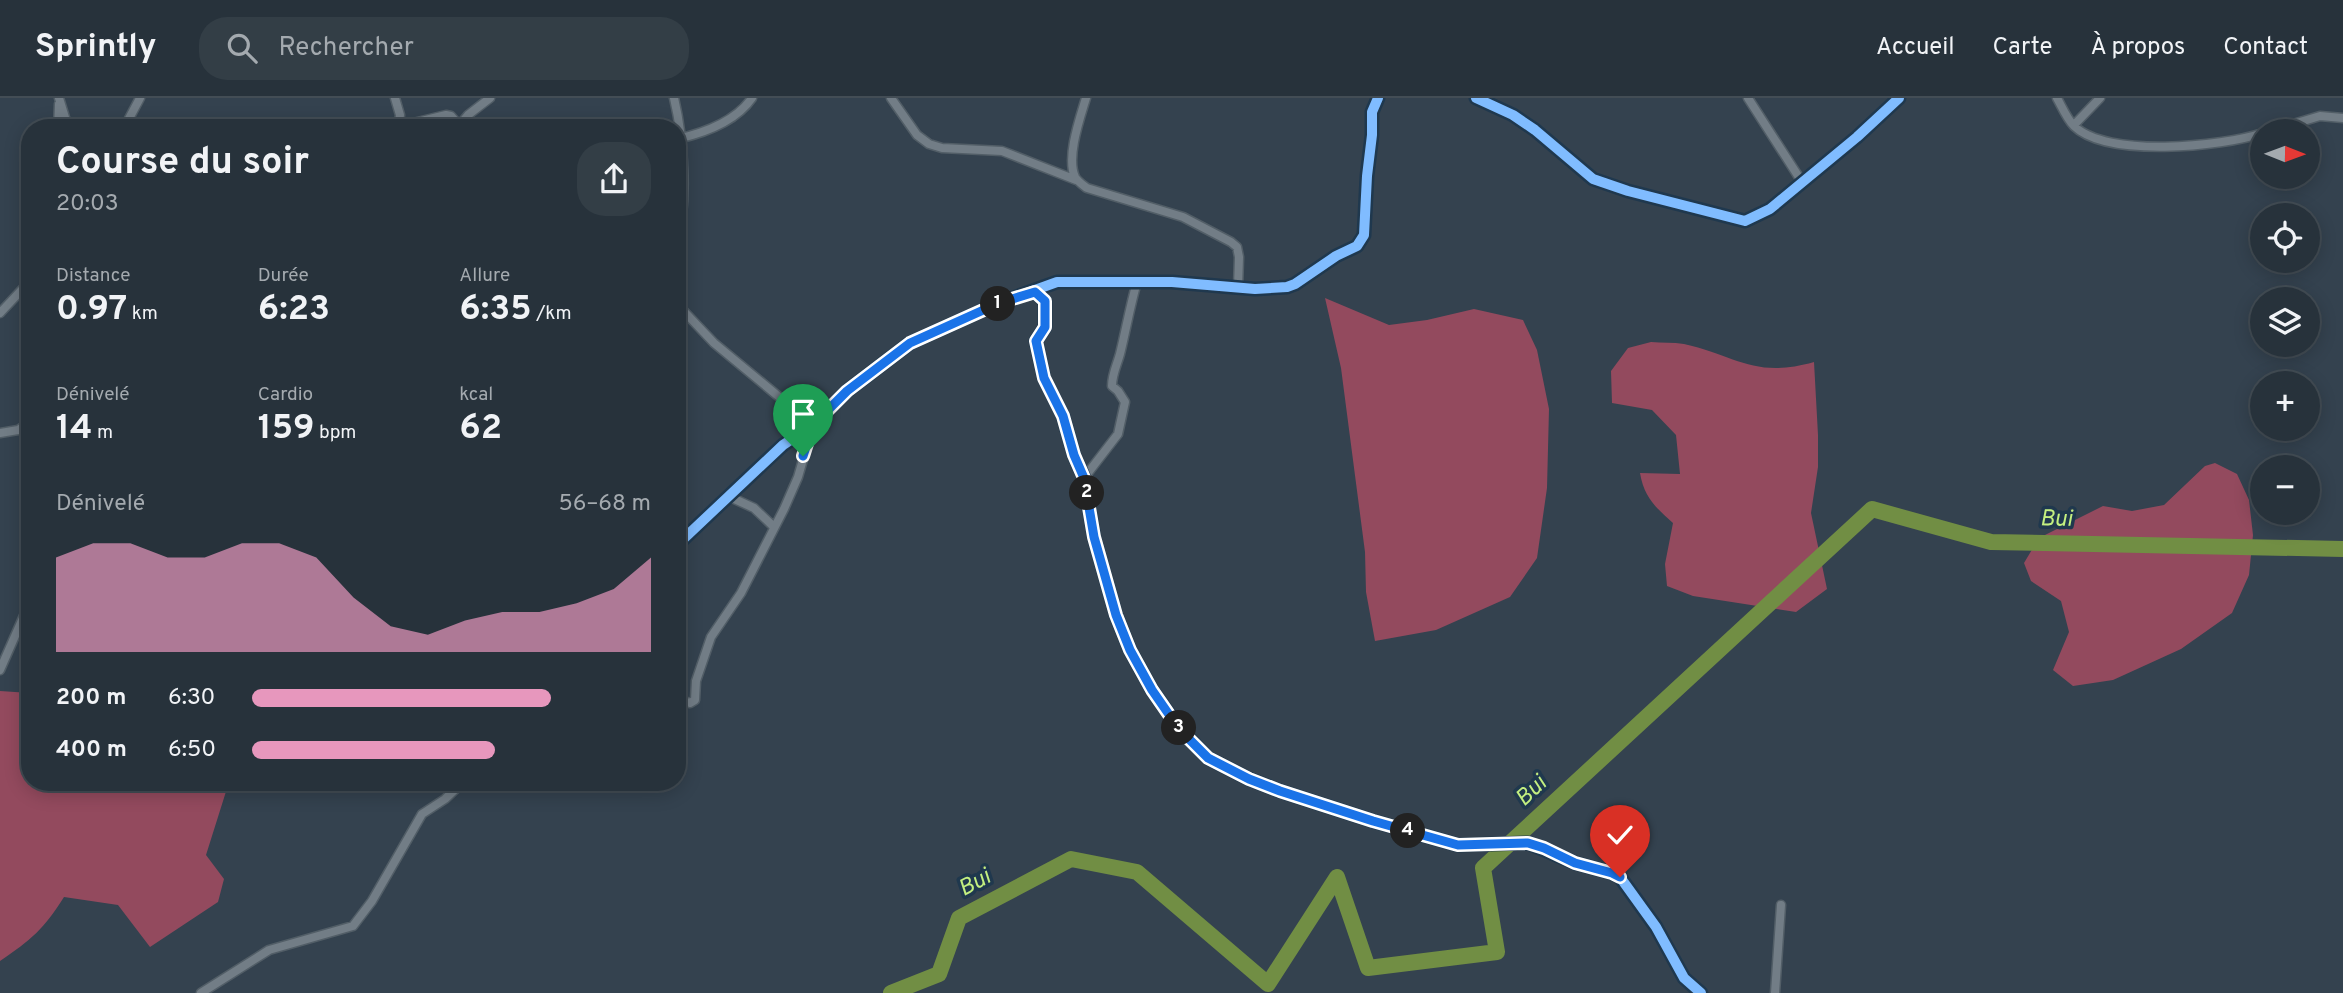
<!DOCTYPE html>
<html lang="fr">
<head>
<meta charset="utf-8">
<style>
  :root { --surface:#27323b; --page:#333e46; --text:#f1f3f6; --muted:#a4aaaf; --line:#434d55; --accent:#e797bd }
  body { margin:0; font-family:Overpass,sans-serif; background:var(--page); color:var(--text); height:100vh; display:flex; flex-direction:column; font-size:26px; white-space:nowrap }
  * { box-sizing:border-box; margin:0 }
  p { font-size:23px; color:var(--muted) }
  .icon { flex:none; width:38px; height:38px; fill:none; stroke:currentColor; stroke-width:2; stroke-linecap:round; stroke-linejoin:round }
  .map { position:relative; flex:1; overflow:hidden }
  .details { position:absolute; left:21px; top:21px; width:665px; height:672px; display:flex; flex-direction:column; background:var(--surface); border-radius:28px; box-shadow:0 4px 18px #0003,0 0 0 2px var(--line) }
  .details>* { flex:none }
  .needle { width:46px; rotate:91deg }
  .fabs { position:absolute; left:2250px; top:21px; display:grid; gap:14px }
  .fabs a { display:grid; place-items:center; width:70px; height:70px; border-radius:50%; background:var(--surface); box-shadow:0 4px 18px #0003,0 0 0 2px var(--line); font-size:35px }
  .pin { position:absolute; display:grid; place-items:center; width:60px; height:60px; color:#fff; margin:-72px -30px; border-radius:50% 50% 50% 0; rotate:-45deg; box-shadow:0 0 7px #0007 }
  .pin .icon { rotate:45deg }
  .km { position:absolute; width:35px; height:35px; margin:-18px; border-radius:50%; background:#222; color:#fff; font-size:19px; line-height:35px; text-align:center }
  .round { display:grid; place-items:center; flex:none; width:74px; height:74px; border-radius:28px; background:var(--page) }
  .headline { display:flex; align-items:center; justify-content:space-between; height:119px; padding:0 35px }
  h1 { font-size:38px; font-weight:700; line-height:52px }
  .stats { display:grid; grid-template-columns:repeat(3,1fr); gap:10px; height:119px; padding:7px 35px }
  .stats div { display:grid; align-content:center }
  .stats b { font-size:35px; font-weight:700 }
  .stats small { font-size:19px; font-weight:400 }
  .stats p { font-size:19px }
  .chart { height:196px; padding:14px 35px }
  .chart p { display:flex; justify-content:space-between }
  .chart svg { width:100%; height:126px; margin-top:7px; fill:var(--accent); opacity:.7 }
  ul { padding:0 35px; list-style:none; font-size:23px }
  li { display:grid; grid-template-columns:112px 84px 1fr; align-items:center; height:52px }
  li i { height:18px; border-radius:9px; background:var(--accent) }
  header { display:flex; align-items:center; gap:42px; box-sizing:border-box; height:98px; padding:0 35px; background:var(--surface); border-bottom:2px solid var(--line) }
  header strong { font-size:33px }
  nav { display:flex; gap:38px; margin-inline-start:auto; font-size:24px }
  .search { width:490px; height:63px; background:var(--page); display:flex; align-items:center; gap:18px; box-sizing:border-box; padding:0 24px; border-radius:28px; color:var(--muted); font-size:26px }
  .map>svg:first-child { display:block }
  .forest { fill:#934a5e }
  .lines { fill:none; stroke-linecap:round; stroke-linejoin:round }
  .river { stroke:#718e44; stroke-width:16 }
  .minor-casing { stroke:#525e67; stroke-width:11 }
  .minor { stroke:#727d86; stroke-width:8 }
  .cycleway-casing { stroke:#1f384e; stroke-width:15 }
  .cycleway { stroke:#80bcff; stroke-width:10 }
  .route-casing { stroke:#fff; stroke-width:14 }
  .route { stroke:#1a73e8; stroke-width:9 }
  .labels { text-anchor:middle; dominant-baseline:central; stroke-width:7; stroke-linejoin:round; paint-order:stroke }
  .water-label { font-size:23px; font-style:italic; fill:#c4f080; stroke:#1f384e }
</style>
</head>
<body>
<header>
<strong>Sprintly</strong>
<div class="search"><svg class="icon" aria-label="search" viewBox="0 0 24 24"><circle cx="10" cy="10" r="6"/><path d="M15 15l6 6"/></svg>Rechercher</div>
<nav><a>Accueil</a><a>Carte</a><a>À propos</a><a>Contact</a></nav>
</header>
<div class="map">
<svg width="2343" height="895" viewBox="0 0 2343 895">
  <rect width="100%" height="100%" fill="#34424f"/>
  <!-- forest -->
  <path class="forest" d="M1325,200l64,27 38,-5 47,-11 49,11 14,30 12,59 -2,79 -10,70 -27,39 -74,33 -61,11 -9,-49 -1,-40 -24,-184z
    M1651,244c11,1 22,0 33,2 53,12 71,35 130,18l4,73v32l-7,46 16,76 -31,23 -103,-16 -26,-10 -2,-22 8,-41c-18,-16 -29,-26 -33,-50l40,1 -4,-39 -24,-25 -40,-7 -1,-32 17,-23z
    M2215,365l22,11 12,26 4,35 -4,40 -17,38 -51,36 -68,31 -40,6 -20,-16 16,-38 -8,-31 -30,-20 -7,-18 15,-25 64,-32 29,5 32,-6 41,-39z
    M0,593l30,2v89h199l-23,73 18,24 -6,23 -68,45 -32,-42 -54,-8c-20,32 -33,43 -64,64z"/>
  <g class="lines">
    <!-- river -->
    <path class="river" d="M891,895l48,-19 20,-56 112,-59 66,13 131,112 69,-107 31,91 129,-16 -14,-84 389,-359 119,33 352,7"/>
    <!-- minor casing -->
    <g class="minor-casing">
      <path id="minor" d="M59,0l8,26 4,4
        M395,0l5,17 -1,8
        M674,0c10,42 14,104 3,146
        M891,0l26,37 12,9 13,4 60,3 74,29
        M1086,0c-6,20 -20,59 -11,79 3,5 8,8 12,11l96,29 48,25 6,5 2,10 -1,31
        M1476,0l37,17 22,15 58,49 35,12 117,30 25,-12 87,-72 42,-39
        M1748,0l54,84
        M2057,0c5,9 10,21 17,28 33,32 147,21 189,7
        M2074,27l26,-27
        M58,30l1,-24
        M124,30l16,-30
        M387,30c3,-7 12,-4 18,-3l41,-10 5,1 7,8
        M457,30l11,-13 22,-17
        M2270,33l50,-15 23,2
        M677,41c27,-6 59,-18 75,-41
        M1035,194l10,9v26l-9,14 8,37 19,38 11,39 10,23 10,59 22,78 14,35 22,40 27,38 29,30 41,21 31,12 93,30 85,24 70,-2 47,20 37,10 8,4 36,50 28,51 17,15
        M677,206l37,39 99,82 -15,52 -14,32 -43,84 -30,44 -15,44 -1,19 -5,3 -13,-4
        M0,215l30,-32
        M0,335l18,-3 12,-8
        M1084,380l34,-44 7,-32 -7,-11 -6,-5c0,-12 5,-21 8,-32 6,-24 10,-48 17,-72
        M730,399l24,11 20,19
        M677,447l106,-100 30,-20 34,-34 63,-48 89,-40 58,-21h115l83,7 32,-2 8,-3 41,-28 21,-10 7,-11 3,-59 5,-41v-23l6,-14
        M0,572l30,-68
        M201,895l68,-43 84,-24 19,-25 50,-87 23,-15 18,-17
        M1775,895l6,-88"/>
    </g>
    <!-- minor -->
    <use href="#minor" class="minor"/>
    <!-- cycleway casing -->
    <g class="cycleway-casing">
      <path id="cycleway" d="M1476,0l37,17 22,15 58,49 35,12 117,30 25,-12 87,-72 42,-39
        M1035,194l10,9v26l-9,14 8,37 19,38 11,39 10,23 10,59 22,78 14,35 22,40 27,38 29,30 41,21 31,12 93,30 85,24 70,-2 47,20 37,10 8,4 36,50 28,51 17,15
        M677,447l106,-100 30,-20 34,-34 63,-48 89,-40 58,-21h115l83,7 32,-2 8,-3 41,-28 21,-10 7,-11 3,-59 5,-41v-23l6,-14"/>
    </g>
    <!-- cycleway -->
    <use href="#cycleway" class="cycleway"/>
  </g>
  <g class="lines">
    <!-- route casing -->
    <g class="route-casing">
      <path id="route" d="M803,358l10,-31 34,-34 63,-48 89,-40 36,-11 10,9v26l-9,14 8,37 19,38 11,39 10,23 10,59 22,78 14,35 22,40 27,39 29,29 41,21 31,12 93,30 85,24 70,-2 16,5 31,15 37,10 8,4"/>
    </g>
    <!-- route -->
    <use href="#route" class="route"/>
  </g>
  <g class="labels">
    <!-- water labels -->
    <g class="water-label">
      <text transform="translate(2056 422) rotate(1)">Bui</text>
      <text transform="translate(1532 694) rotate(-43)">Bui</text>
      <text transform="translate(975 786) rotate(-28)">Bui</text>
    </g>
  </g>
</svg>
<div class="fabs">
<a><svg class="needle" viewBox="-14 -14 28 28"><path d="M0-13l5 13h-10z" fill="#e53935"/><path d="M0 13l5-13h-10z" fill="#a4aaaf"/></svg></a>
<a><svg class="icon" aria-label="locate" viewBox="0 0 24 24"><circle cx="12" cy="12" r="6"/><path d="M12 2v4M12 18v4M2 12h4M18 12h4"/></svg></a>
<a><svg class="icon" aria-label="layers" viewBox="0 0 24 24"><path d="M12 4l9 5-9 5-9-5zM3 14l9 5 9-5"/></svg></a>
<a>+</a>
<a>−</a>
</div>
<div class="pin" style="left:803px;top:358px;background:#1e9e55"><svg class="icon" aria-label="arrive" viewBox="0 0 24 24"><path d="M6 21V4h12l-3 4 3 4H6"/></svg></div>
<div class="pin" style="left:1620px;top:779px;background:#d93025"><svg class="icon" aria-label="check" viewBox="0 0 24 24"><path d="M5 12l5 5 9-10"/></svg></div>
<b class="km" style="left:998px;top:206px">1</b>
<b class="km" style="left:1087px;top:395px">2</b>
<b class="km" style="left:1179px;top:630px">3</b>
<b class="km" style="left:1408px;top:733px">4</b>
<section class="details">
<div class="headline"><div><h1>Course du soir</h1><p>20:03</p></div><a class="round"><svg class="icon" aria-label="share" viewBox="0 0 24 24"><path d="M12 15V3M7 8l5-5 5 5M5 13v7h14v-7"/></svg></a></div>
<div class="stats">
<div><p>Distance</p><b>0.97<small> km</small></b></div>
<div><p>Durée</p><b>6:23</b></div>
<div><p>Allure</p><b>6:35<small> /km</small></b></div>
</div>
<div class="stats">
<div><p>Dénivelé</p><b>14<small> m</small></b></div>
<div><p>Cardio</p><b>159<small> bpm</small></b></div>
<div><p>kcal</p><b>62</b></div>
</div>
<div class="chart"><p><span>Dénivelé</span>56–68 m</p>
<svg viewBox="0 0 160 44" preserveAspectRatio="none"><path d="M0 44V11L10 6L20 6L30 11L40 11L50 6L60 6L70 11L80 25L90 35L100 38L110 33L120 30L130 30L140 27L150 22L160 11V44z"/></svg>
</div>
<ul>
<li><b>200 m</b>6:30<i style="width:75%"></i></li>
<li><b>400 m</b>6:50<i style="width:61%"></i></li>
</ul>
</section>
</div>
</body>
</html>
